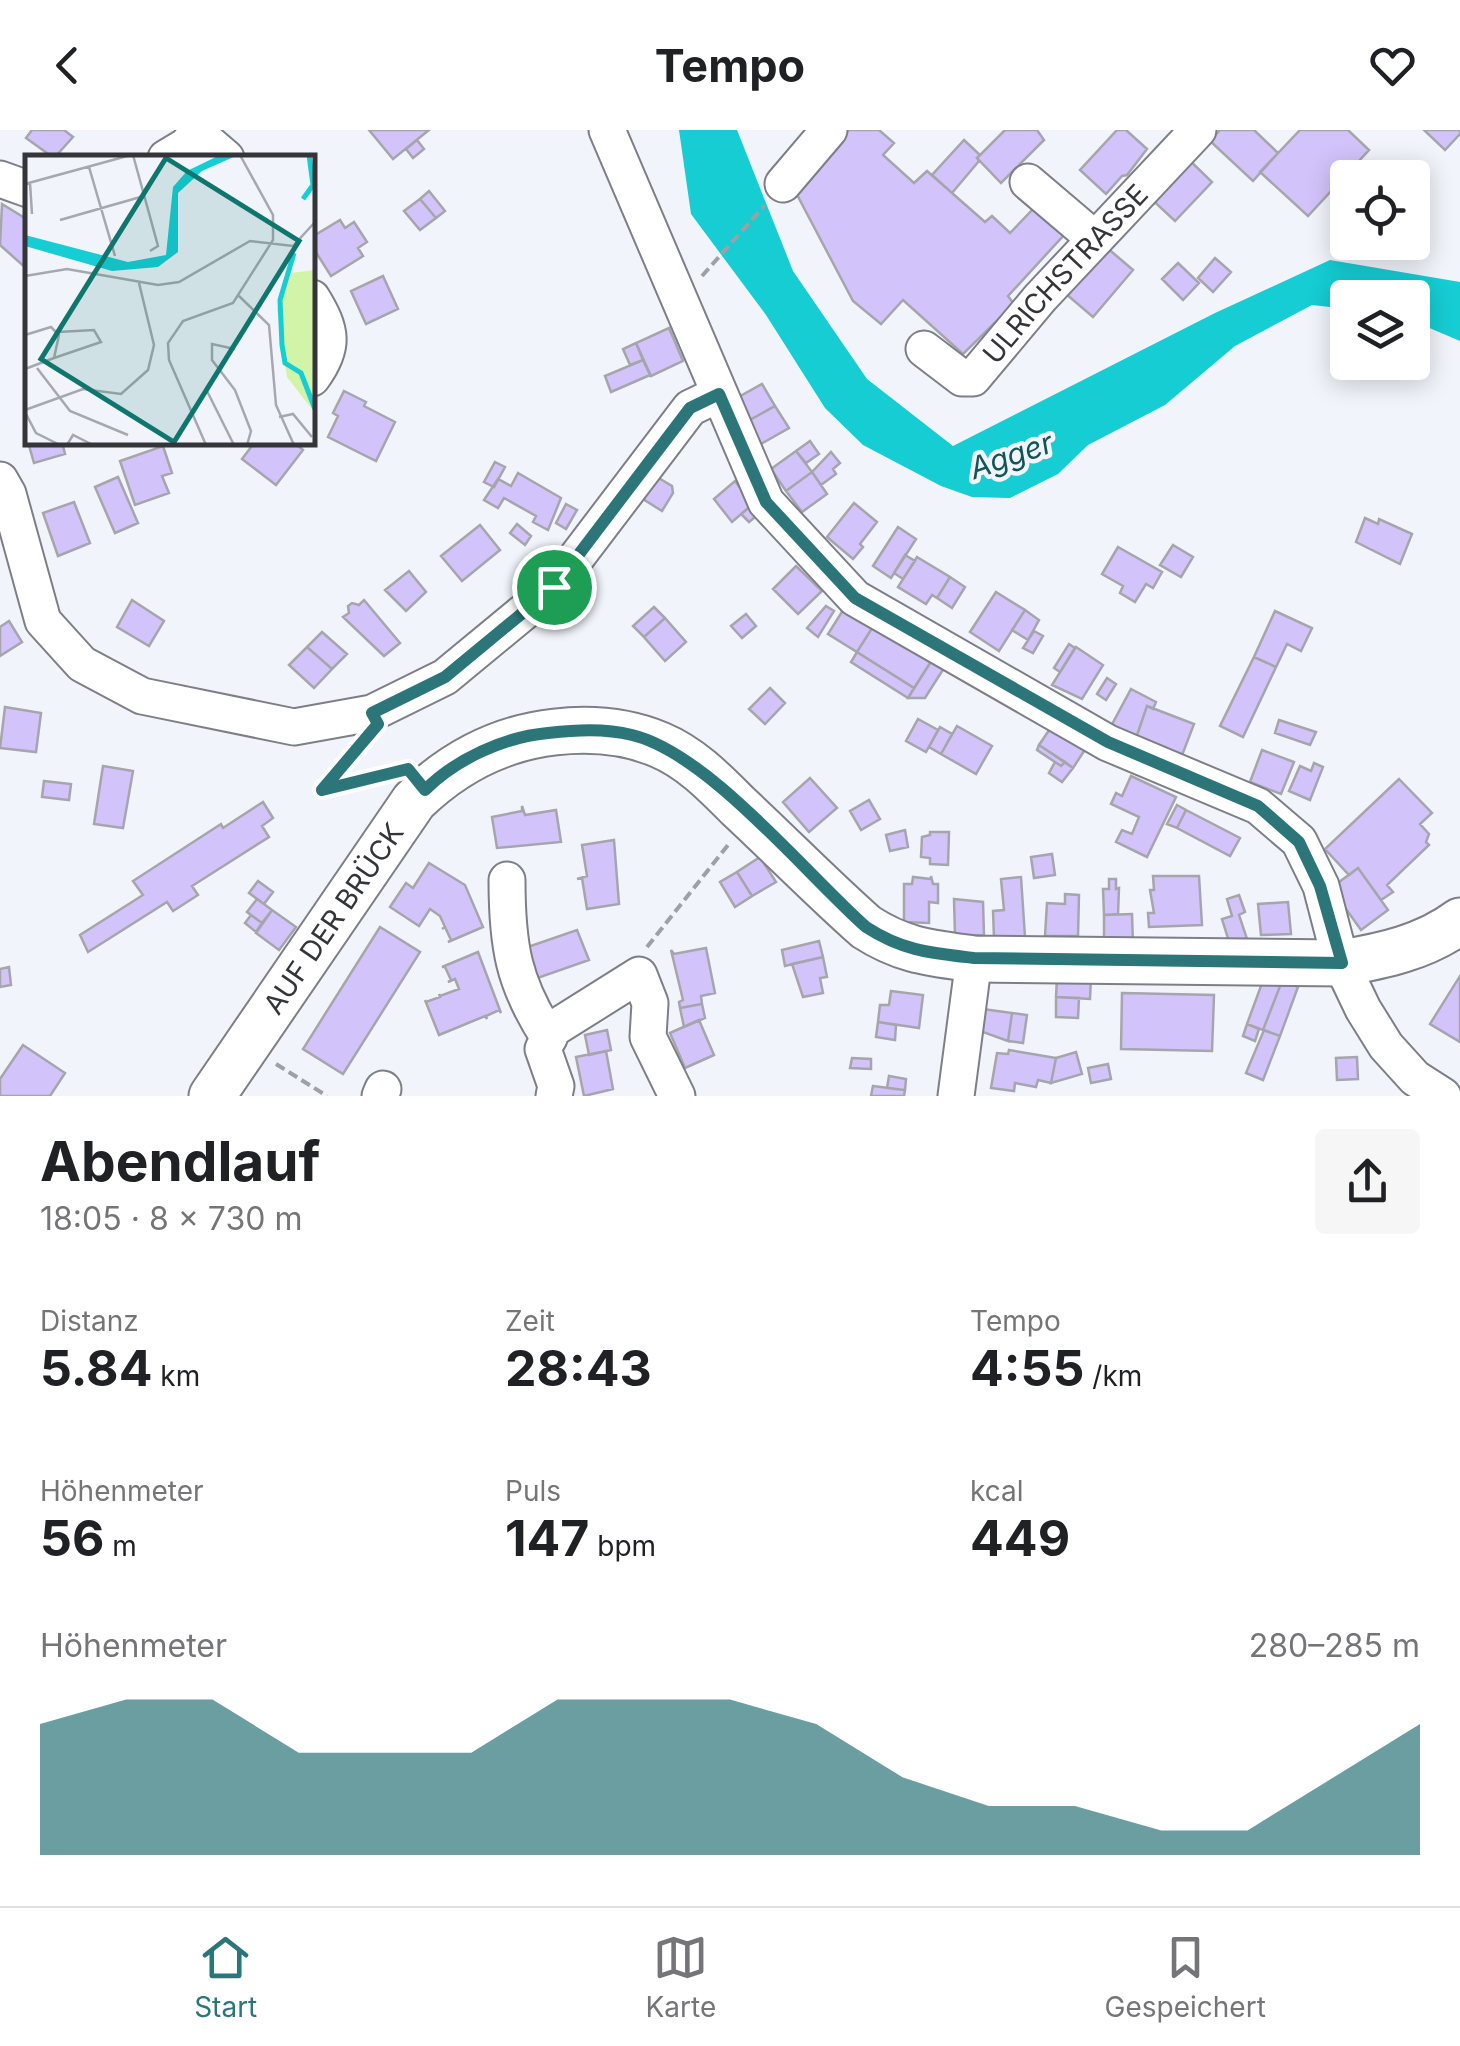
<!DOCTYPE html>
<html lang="de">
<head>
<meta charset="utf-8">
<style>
  :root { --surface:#fff; --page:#f6f6f6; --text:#202124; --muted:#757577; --line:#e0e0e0; --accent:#2c767a }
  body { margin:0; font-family:Inter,sans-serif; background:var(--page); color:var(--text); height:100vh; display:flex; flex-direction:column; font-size:38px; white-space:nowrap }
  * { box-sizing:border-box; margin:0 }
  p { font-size:32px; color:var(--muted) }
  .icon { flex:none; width:55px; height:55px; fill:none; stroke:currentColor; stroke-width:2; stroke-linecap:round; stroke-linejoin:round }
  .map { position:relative; height:966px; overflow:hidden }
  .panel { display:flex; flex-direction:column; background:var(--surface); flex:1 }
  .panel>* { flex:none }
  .buttons { position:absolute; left:1330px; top:30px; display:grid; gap:20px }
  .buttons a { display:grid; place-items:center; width:100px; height:100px; border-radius:10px; background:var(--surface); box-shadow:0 5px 25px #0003; font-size:50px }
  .pin { position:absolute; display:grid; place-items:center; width:85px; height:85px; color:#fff; margin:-42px; border:5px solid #fff; border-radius:50%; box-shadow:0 2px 10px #0007 }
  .round { display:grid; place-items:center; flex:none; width:105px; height:105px; border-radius:10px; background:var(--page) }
  .head { display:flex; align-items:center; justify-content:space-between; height:170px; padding:0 40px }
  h1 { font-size:55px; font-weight:700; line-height:75px }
  .figures { display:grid; grid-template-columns:repeat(3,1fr); gap:15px; height:170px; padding:10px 40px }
  .figures div { display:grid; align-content:center }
  .figures b { font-size:50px; font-weight:700 }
  .figures small { font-size:28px; font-weight:400 }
  .figures p { font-size:28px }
  .chart { height:280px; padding:20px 40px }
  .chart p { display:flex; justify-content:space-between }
  .chart svg { width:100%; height:180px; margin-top:10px; fill:var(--accent); opacity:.7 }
  header { display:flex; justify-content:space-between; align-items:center; height:130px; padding:0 40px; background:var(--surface); font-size:45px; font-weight:700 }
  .dock { display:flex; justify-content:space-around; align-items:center; height:140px; border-top:2px solid var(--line); background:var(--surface); font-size:28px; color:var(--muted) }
  .dock a { display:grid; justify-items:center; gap:5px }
  .dock .current { color:var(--accent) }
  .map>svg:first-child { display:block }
  .water { fill:#15cdd3 }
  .building { fill:#d2c4fb; stroke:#a6a5ac; stroke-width:2.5 }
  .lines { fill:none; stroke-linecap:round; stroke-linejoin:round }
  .minor-casing { stroke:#7c7f85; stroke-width:39 }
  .major-casing { stroke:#7c7f85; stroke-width:49 }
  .path { stroke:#9ea0a5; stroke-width:4; stroke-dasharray:10 5; stroke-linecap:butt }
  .minor { stroke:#fff; stroke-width:35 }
  .major { stroke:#fff; stroke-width:45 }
  .route-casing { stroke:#fff; stroke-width:20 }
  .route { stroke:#2c767a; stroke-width:12 }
  .labels { text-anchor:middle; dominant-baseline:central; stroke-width:9; stroke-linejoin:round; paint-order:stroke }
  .street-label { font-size:28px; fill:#343538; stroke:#f1f4fb }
  .water-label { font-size:30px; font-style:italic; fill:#115557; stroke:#f1f4fb }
  .inset-river { fill:none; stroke:#15cdd3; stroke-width:5 }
  .inset-road { fill:none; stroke:#a5a8ad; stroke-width:2.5 }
  .view { fill:#0f766e; fill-opacity:0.15; stroke:#0f766e; stroke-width:5 }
  .inset-edge { fill:none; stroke:#343538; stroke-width:5 }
</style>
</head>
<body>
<header><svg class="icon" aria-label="back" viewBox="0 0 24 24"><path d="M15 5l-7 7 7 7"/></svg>Tempo<svg class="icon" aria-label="heart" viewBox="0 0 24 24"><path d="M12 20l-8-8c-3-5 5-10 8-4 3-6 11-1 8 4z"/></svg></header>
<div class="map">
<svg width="1460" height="966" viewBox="0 0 1460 966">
  <rect width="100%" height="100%" fill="#f1f4fb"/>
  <!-- water -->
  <path class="water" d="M679,0h58l56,141 74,108 86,67 262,-133 115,-53 130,22v59l-47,-20 -1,-23h-64l-1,11 -35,-4 -77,41 -70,59 -77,40 -30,29 -48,24 -38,-1 -31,-11 -78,-41 -38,-37 -59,-93 -75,-101z"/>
  <!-- building -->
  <path class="building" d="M32,0h32l9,7 -19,21 -28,-20z
    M369,0h60l-36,29z
    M849,0h30l15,13 -11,12 31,28 13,-12 58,51 7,-6 18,17 25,-26 29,28 -56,61 6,8 -51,50 -60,-54 -22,24 -28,-23 -59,-112z
    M1005,0h32l7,10 -43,43 -24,-25z
    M1117,0h9l21,19 -20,26 -5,1 -16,18 -26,-24z
    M1220,0h34l24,23 -25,28 -43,-40z
    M1300,0h48l21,20 -61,66 -48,-44z
    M1424,0h36v4l-15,16z
    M417,10l7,9 -11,9 -7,-9z
    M964,10l16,15 -3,3 2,3 -27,32 -20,-18z
    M1183,24l29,28 -37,39 -29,-27z
    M429,61l16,20 -9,7 -16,-19z
    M420,69l16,19 -16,12 -16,-19z
    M2,74l26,16v50l-28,-25z
    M340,90l5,8 9,-6 13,20 -9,6 5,8 -32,20 -19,-30v-9z
    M1105,116l28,24 -40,47 -28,-24z
    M1215,128l16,14 -18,20 -15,-14z
    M1178,133l21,20 -16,17 -21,-21z
    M383,146l15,33 -32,15 -15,-33z
    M669,198l14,33 -32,15 -15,-33z
    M636,213l7,17 -13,5 -7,-16z
    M643,230l7,15 -39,17 -6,-16z
    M762,254l13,22 -27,15 -13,-22z
    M344,261l22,11 -2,4 31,16 -19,39 -48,-24 10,-21 -5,-3z
    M775,276l14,22 -28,16 -13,-23z
    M810,311l9,13 -13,9 -10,-12z
    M28,312h34l3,12 -31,9z
    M255,312h39l9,8 -27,35 -34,-26z
    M163,316l9,27 -10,3 7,17 -34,12 -15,-44z
    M796,321l16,21 -26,19 -15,-22z
    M831,322l9,11 -7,6 3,5 -15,11 -9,-13z
    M495,332l10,5 -11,20 -10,-5z
    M812,342l15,22 -25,18 -16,-21z
    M518,343l43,25 -13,32 -15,-8 3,-6 -32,-18 -6,10 -14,-8 14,-21 13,7z
    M118,347l20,46 -23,10 -20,-46z
    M657,347l15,9 1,7 -11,18 -19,-12z
    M735,351l18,23 -21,18 -18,-23z
    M74,372l16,41 -32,13 -15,-43z
    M854,373l23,19 -17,22 3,3 -10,12 -26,-22z
    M566,374l11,6 -11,19 -10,-6z
    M753,374l7,9 -11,9 -8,-8z
    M1365,388l13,6 1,-5 33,15 -12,30 -44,-22z
    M517,394l14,12 -6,9 -15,-12z
    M480,395l20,25 -38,31 -21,-25z
    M898,397l18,12 -25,39 -18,-12z
    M1173,415l20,12 -12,20 -21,-12z
    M1118,417l44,25 -9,16 -7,-4 -11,18 -15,-9 3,-7 -21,-12z
    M905,425l10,6 -12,18 -9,-6z
    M917,427l33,20 -13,21 -5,-3 -6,9 -28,-17z
    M796,436l26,25 -24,23 -25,-25z
    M409,441l17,21 -20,19 -21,-21z
    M950,447l15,10 -13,21 -15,-10z
    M996,462l29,18 -26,41 -29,-19z
    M132,470l32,21 -15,25 -32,-19z
    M364,470l36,43 -16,13 -41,-39 6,-4 -1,-7 4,-3 7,2z
    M826,476l8,5 -16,26 -11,-9z
    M654,477l11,11 -21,19 -11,-11z
    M845,477l29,18 -17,27 -29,-18z
    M1025,480l14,10 -11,20 -16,-10z
    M1275,481l37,17 -11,23 -14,-7 -11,23 -22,-10z
    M746,484l10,12 -14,12 -11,-12z
    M665,488l21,24 -21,19 -21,-24z
    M9,491l13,21 -22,14v-29z
    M874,495l58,35 -18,28 -57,-36z
    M1034,501l9,5 -10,17 -10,-5z
    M322,502l25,22 -15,15 -25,-22z
    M1069,514l6,4 -15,24 -6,-4z
    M307,517l25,22 -18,19 -25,-23z
    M1076,517l27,18 -21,34 -30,-14z
    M857,522l57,36 -6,10 -57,-36z
    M1254,527l22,10 -33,70 -23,-11z
    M932,530l12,8 -19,30h-17z
    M1107,548l9,6 -10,16 -9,-6z
    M770,558l15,15 -20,21 -16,-15z
    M1131,559l25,13 -3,7 -6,-3 -12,35 -26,-11z
    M1147,576l47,18 -13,34 -46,-17z
    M5,577l36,6 -5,39 -36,-4z
    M918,589l20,11 -12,22 -20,-11z
    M1279,590l37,12 -6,13 -35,-12z
    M1054,593l34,22 -15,23 -34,-23z
    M957,596l35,20 -16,28 -35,-20z
    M940,597l12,7 -11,20 -12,-7z
    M1039,615l26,17 -4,4 -24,-16z
    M1262,620l32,12 -13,32 -31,-12z
    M1055,632l6,4 4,-4 8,6 -11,14 -13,-9z
    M1314,633l9,4 -13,33 -21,-9 11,-25 11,5z
    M103,636l30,5 -10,57 -29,-4z
    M1131,646l45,21 -29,60 -31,-15 6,-12 10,4 7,-17 -28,-13 5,-11 6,3z
    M810,648l27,30 -28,24 -26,-30z
    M1399,649l33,34 -12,11 9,10 -3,8 3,3 -42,40 6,7 -12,8 -23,-32 -9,7 -24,-26z
    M44,651l27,3 -2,16 -27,-3z
    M869,670l11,19 -19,11 -11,-19z
    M263,672l10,16 -11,8 7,11 -77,49 6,9 -25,16 -6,-9 -79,50 -8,-17 63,-40 -10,-14 88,-57 2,4z
    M1177,675l9,5 -9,18 -10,-4z
    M522,676l3,9 31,-5 5,32 -64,6 -5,-31 30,-6z
    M1186,680l54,28 -10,18 -53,-28z
    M905,700l3,17 -18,4 -4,-16z
    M930,702h19l-1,33 -18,-1v-6l-9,-1 1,-20 8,-2z
    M614,710l5,64 -32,5 -5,-31 -5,1 10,-3 -5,-31z
    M1052,724l3,21 -21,3 -3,-21z
    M760,727l16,25 -24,14 -15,-24z
    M429,733l36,22 18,42 -35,15 3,-2 -6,-13 -3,2 3,-2 -5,-11 -10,-7 -11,17 -29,-19 16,-24 7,5z
    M1358,738l30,42 -27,20 -30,-42z
    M737,742l15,24 -17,11 -15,-25z
    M931,746l2,8h5v19l-9,-1v21l-25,-1v-38h8l1,-7 18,2z
    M1153,746h46l3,49 -53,2 -1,-14h6l-4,-23h4z
    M1021,747l4,60 -31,1 -1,-27 11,-1 -3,-31z
    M1109,749h7v10l3,-1 -1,26 -14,1 -1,-26h6z
    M258,751l15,11 -9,12 -15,-11z
    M1065,764l14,1 -1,41h-33l2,-33 18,1z
    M1239,765l6,17 -6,3 9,27 -17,6 -9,-29 10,-3 -5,-17z
    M257,769l15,11 -10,13 -15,-11z
    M954,769l29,3 1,33 -29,1z
    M1288,772l3,32 -30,1 -3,-31z
    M272,780l24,17 -17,23 -23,-17z
    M1132,784l1,30 -29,1v-30z
    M251,785l11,8 -6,9 -11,-9z
    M380,797l40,25 -77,122 -40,-25z
    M577,800l12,30 -60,21 -13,-30z
    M819,811l4,16 -38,9 -3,-16z
    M706,818l9,45 -14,3 1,8 -22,4 -1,-6 4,-2 -12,-50 3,4z
    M478,822l23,61 -2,-3 -13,6 1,3 -2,-3 -46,19 -14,-35 1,2 14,-5 -1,-3 1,2 19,-7 -4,-10 -7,3 3,-2 -6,-13h-3z
    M823,827l4,20 -7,1 3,15 -20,4 -11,-33z
    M9,837l2,18 -11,2v-18z
    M1265,845l17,6 -19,49 -16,-6z
    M1460,846v66l-30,-18z
    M1057,847h34l-1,22 -34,-2z
    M1282,851l16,6 -18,49 -17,-6z
    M891,861l32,4 -4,33 -41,-6 2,-17h9z
    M1122,863l92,2 -2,56 -91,-2z
    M1056,867l23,1 -1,20 -22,-1z
    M702,874l3,14 -21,9 -4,-19z
    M983,879l29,4 -4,28 -28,-10z
    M1012,883l15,2 -4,28 -15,-2z
    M699,890l15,35 -29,13 -15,-35z
    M878,892l18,3 -1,15 -19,-3z
    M1247,894l12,5 -4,12 -12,-5z
    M607,900l4,20 -22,5 -4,-20z
    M1264,900l16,6 -17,44 -17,-7z
    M23,915l42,28 -15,23h-50v-17z
    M1009,920l47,8 -5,25 -13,-3 -2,7 -21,-4 -1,8 -23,-3 6,-35 11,1z
    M606,921l7,38 -29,7 -8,-39z
    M1076,922l6,22 -31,9 5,-25z
    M1357,927l1,22 -21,1 -1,-22z
    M852,928l19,1v10l-21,-1z
    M1108,934l3,15 -20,4 -3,-15z
    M889,946l17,3 -1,11 -18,-2z
    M873,956l32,4 -1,6h-33z"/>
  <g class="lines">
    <!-- minor casing -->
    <g class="minor-casing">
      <g id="minor">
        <path d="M607,0l159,372 89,96 253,145 150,63 41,35 22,45 20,77 22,46 23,37 29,32 28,18"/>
        <path d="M198,4l28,24"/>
        <path d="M166,28l20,-12 14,-16"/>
        <path d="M0,49l28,10"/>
        <path d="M1028,52l67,57"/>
        <path d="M783,54l46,-54"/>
        <path d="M312,168c20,32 23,49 0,80"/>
        <path id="s1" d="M924,219l38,29h11l67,-80 158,-168"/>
        <path d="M0,350l8,14 35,127 39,43 60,32 152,31 78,-14 73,-36 109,-90 136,-179 29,-14"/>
        <path d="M507,750c0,65 6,103 42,158"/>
        <path d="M380,966l3,-7"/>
        <path d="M554,966l2,-10 -13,-37 10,-20 86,-54 11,28 -2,34 29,59"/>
        <path d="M956,966l18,-137"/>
      </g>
    </g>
    <!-- major casing -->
    <g class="major-casing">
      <g id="major">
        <path id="s2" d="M212,966l202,-295c39,-38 87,-63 141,-69 36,-4 72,-1 105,13 31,13 55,38 78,61 43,40 84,82 128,121 37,24 65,26 108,32l367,4c42,-7 84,-16 119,-42"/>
      </g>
    </g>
    <!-- path -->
    <path class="path" d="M702,146l63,-71
      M361,614l-39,46 69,-17
      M647,817l81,-102
      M276,934l51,32"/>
    <!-- minor -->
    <use href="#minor" class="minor"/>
    <!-- major -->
    <use href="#major" class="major"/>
  </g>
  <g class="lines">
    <!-- route casing -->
    <g class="route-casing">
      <path id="route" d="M719,264l47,108 89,96 253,144 150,64 41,36 21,44 22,77 -368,-5c-43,-5 -71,-7 -108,-31 -61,-54 -158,-174 -234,-192 -28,-7 -57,-5 -84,-2 -44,4 -92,26 -123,57l-17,-21 -86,21 56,-66 -6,-11 73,-36 109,-90 136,-179z"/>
    </g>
    <!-- route -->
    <use href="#route" class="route"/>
  </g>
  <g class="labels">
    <!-- street labels -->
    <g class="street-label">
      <text stroke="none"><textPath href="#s1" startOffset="198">ULRICHSTRASSE</textPath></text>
      <text stroke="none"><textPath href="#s2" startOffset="215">AUF DER BRÜCK</textPath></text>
    </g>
    <!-- water labels -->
    <g class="water-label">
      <text transform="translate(1011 325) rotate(-19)">Agger</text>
    </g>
  </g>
  <!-- overview -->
  <g transform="translate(25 25)">
    <rect width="290" height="290" fill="#f1f4fb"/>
    <path d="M290,115v143l-28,-36 -10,-68 14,-36z" fill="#d1f4a8"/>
    <path d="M195,0h18l-36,16 -24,22v59l-20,15 -46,4 -87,-25v-11l103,27 38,-7 7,-68 14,-16z" fill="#15cdd3"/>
    <path class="inset-river" d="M278,44l10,-14 -4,-30M269,98l-14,47 2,45 3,18 16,10 14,36"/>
    <path class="inset-road" d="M108,0l25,91 -8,5M64,12l26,89M5,28l2,31M0,29l106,-29M35,65l84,-24M0,121l42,-7 91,16 21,-3 71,-41 43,5 22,-24M214,141l30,29 7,80 18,40M0,180l26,-8 8,8 -5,23 -29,11M210,194l-23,-5v16l23,30 16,41 -4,14M29,203l47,-16 -7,-12 -36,2M12,213l33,43 58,24M181,234l28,56M0,255l58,-21 38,5 27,-24 6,-25 -15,-62M0,257l11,21 24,12M254,262l14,-3 19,23M42,290l6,-10 20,10M181,290l-37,-85 -1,-17 15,-22 50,-18 40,-63v-25l-33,-60"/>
    <path class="view" d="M141,3l133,83 -125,201 -133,-83z"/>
    <rect width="290" height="290" class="inset-edge"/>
  </g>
</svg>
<div class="buttons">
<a><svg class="icon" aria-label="locate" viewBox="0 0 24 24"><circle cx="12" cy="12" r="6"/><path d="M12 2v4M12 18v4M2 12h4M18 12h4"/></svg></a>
<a><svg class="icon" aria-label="layers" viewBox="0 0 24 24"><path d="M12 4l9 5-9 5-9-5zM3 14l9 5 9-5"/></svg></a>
</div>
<div class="pin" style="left:554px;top:457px;background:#1e9e55"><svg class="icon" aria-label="arrive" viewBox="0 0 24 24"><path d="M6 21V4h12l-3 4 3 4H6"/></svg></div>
</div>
<section class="panel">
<div class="head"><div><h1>Abendlauf</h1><p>18:05 · 8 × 730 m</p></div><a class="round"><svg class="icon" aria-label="share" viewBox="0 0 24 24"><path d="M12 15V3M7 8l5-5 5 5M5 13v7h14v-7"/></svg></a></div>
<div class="figures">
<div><p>Distanz</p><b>5.84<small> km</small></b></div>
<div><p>Zeit</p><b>28:43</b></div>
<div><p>Tempo</p><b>4:55<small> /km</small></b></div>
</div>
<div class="figures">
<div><p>Höhenmeter</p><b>56<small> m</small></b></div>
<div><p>Puls</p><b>147<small> bpm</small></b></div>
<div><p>kcal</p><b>449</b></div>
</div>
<div class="chart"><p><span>Höhenmeter</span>280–285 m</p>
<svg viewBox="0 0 160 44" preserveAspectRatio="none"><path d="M0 44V12L10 6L20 6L30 19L40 19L50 19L60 6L70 6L80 6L90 12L100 25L110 32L120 32L130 38L140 38L150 25L160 12V44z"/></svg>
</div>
</section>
<nav class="dock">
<a class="current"><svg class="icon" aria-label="home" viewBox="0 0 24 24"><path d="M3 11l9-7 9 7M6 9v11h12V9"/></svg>Start</a>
<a><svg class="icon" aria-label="map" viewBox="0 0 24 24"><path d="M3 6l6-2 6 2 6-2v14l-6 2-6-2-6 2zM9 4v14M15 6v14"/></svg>Karte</a>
<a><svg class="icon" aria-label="saved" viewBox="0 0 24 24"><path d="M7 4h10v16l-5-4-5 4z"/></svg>Gespeichert</a>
</nav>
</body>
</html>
